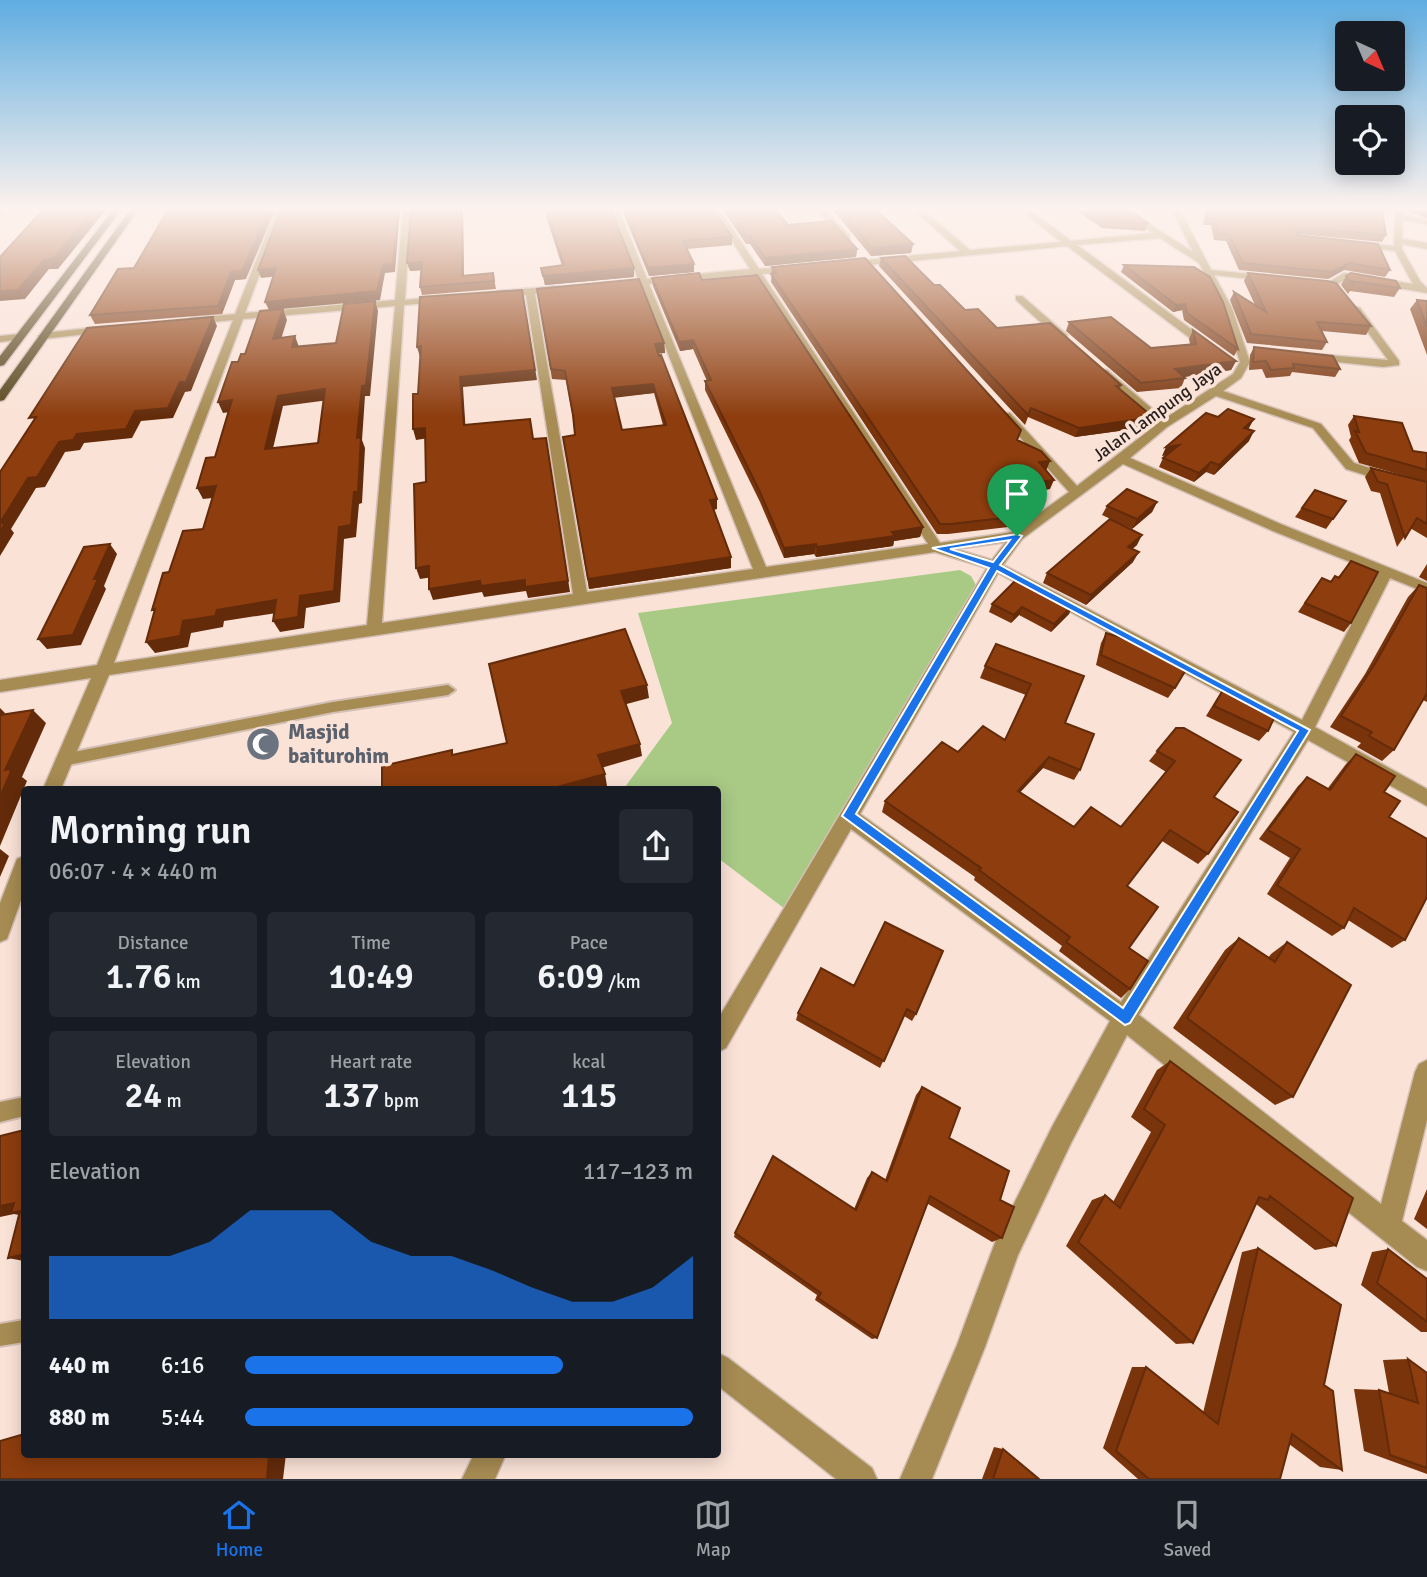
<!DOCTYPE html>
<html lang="en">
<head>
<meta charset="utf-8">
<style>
  :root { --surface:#171b24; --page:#242831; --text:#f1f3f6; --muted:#9ea1a6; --line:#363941; --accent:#1a73e8 }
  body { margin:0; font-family:Signika,sans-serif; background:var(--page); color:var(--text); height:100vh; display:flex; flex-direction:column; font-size:26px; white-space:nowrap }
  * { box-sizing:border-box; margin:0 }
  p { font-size:23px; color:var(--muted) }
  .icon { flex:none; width:38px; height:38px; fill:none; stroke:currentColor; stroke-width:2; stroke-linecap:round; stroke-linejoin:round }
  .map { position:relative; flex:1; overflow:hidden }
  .side { position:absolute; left:21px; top:786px; width:700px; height:672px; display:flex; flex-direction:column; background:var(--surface); border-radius:7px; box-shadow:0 4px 18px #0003 }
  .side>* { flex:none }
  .needle { width:46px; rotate:136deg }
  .controls { position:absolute; left:1335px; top:21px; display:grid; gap:14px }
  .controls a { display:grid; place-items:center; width:70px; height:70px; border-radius:7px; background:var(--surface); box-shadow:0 4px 18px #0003; font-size:35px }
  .pin { position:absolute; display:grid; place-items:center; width:60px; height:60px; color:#fff; margin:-72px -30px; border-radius:50% 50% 50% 0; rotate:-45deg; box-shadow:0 0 7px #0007 }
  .pin .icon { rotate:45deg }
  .round { display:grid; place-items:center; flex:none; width:74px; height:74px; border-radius:7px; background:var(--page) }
  .head { display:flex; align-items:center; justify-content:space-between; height:119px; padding:0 28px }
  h1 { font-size:38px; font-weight:600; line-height:52px }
  .figures { display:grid; grid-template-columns:repeat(3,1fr); gap:10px; height:119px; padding:7px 28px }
  .figures div { display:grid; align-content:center; border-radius:7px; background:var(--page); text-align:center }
  .figures b { font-size:35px; font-weight:600 }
  .figures small { font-size:19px; font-weight:400 }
  .figures p { font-size:19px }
  .chart { height:196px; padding:14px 28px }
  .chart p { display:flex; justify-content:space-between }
  .chart svg { width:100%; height:126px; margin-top:7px; fill:var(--accent); opacity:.7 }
  ul { padding:0 28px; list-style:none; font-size:23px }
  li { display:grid; grid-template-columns:112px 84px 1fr; align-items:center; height:52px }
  li i { height:18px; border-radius:9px; background:var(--accent) }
  .dock { display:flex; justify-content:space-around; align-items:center; height:98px; border-top:2px solid var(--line); background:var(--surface); font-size:19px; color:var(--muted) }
  .dock a { display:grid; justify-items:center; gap:4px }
  .dock .active { color:var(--accent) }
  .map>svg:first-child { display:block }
  .green { fill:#a8ca85 }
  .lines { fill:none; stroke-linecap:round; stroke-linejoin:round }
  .lane-casing { stroke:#d4bfb5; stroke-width:4 }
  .street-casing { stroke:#d4bfb5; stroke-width:3 }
  .primary-casing { stroke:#d4bfb5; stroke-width:3 }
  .lane { fill:#a68b52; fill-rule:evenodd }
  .street { fill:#a68b52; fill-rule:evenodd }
  .primary { fill:#57451c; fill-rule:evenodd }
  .wall { fill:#79340c; fill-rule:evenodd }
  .shaded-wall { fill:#632b0a }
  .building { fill:#8d3d0e; stroke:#632b0a; stroke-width:2; fill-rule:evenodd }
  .route { fill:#1a73e8; stroke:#fff; stroke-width:2; fill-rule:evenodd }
  .labels { text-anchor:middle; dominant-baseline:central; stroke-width:7; stroke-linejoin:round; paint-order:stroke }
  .far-street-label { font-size:18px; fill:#271f1b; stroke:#fae2d7 }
  .worship-label { font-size:21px; font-weight:bold; fill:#5b616d; stroke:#fae2d7; text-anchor:start }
</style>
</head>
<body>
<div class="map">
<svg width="1427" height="1479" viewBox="0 0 1427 1479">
  <rect width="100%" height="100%" fill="#fae2d7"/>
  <!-- green -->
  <path class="green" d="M960,570l11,6 5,9 -191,324 -67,-51v-69h-90l-3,-2 47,-64 -34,-110z"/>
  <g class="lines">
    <!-- lane casing -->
    <g class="lane-casing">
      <path id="lane" d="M0,210h3v3l-3,2z
        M448,685l7,5 -7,5 -115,17 -270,54 -5,-2 -2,-4 2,-4 5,-2 270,-52z
        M24,1097v19l-24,6v-20z
        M24,1320v22l-24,4v-22z"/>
    </g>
    <!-- street casing -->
    <g class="street-casing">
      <path id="street" d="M276,210h8l-39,103 150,-13 8,-90h8l-6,90 38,-4 5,3 -5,3 -39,3 -22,318 191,-29 -47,-299 -30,1v-4l3,-1 59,-5 5,3 -28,5 52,298 166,-23 -112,-284 -23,2 -5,-3 25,-5 -27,-69h8l28,69 103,-10 -38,-59h8l39,59 39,-3v4l-3,1 -33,3 178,269 73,-11 56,-40 -67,-75v-4h8l67,73 79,-61 -57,-51v-4h8l57,49 69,-45 7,-12 -18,-54 -23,-45 -39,-25 -83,7 137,101v4h-8l-139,-104 -219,21 -3,-1v-4l115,-11 -46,-41h9l47,40 91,-8 -40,-32h9l41,31 82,-8 -35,-23h9l66,42 -21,-42h8l31,60 62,6v4l-3,1 -56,-6 18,33 18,54 -9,16 -18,13 98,33 33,39 41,13v6h-8l-41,-13 -33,-41 -97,-32 -49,31 -37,31 153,67 144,58v10l-37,-15 -75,149 112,62v17l-119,-66 -169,275 242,189 34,-132 4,-8 8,-4v60l-25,101 25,19v31l-10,-4 -290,-232 -57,110 -52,110 -33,92 -53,132h-32l57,-134 39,-105 56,-113 58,-106 -259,-192 -125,219 -8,4v-33l269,-451 -52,-16 -826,123 -48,114h-18l48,-111 -91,14v-12l97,-15 136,-345 -41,4 -5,-3 5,-3 43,-4zM754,274l174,270 -162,23 -117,-283zM395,306l-28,319 -253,38 129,-344zM1123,464l150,67 105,42 -76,147 -299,-155 19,-26zM1006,542l-14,18 -37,-11zM998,573l296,159 -173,270 -261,-188z
        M817,210h8l25,26v4h-6z
        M1395,210h8v5l24,5v4l-24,-4 -1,19 25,4v6l-25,-5v5l18,32 7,7v5l-81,-14 -13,8h-6v-4l17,-10 69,11 -18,-33 -43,-6 4,-3 38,4z
        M1016,296h6l45,39v4h-8l-43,-39z
        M1357,307l3,1 39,53v4l-16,2 -73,-8v-4l4,-1 74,6 -36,-50z
        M109,326l4,1v4l-70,8 -5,-3 5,-3z
        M19,334l4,1v4l-23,3v-6z
        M24,856v36l-17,47 -7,3v-39l17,-44z
        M718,1353l10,5 144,110 5,11h-41l-118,-93z
        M474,1454h32l-11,25h-33z"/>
    </g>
    <!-- primary casing -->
    <g class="primary-casing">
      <path id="primary" d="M113,210h8l-117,155 -4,1v-10z
        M130,210h8l-134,190 -4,1v-11z"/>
    </g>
    <!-- lane -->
    <use href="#lane" class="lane"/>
    <!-- street -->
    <use href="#street" class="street"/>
    <!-- primary -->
    <use href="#primary" class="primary"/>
  </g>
  <!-- wall -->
  <path class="wall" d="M463,210l1,65 29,-2 3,16 -74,6 -2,-8 1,-17 -11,1z
    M545,210l89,58v9l-89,8 -4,-17 21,-2 -16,-50z
    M622,210h92l18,27v8l-45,4 7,15v8l-45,4z
    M723,210h53l12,15 69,24 -1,8 -91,9 -15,-22h-4z
    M833,210h43l37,34 -2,9 -40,3z
    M1075,210h54l19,13 -3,8 -43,-3z
    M1206,210h176l4,25 -4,7 -84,-8 92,36 -5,7 -41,-7 -16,9 -89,-9 -13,-29 -12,-1 -3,-15h-8z
    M1405,210h22v8l-21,-7z
    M881,258l53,27 31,25 32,18 124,57 -1,4 28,38 -73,10 -47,-20 -3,8 -146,-159z
    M1124,265l70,2 44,82 -4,7 -50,-36 -2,-10 -9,2 -52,-40z
    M772,267l246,174 28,30 4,18 -36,5 13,17 -4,10 -6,5 -69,8h-11l-166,-252z
    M134,268l112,11 -11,1 -13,34 -127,10 -5,-9z
    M1248,273l123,53 -5,9 -44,-4 5,11 -5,8 -75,-7 -17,-43 4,-8 21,13 -11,-24z
    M1346,276l54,12 -6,9 -44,-6 -2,3 -7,-9z
    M652,278l50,2 221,247 -3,10 -26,4 -1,5 -77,11 -2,-3 -30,4 -24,-56 -55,-112v-9h2l-14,-32 -13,2 -27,-65z
    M537,289l127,54 1,10h-7l59,146v10l-4,1 18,58 -142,21 -26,-152 12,-2 -2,-17 -7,-38 -14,-1zM654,393l9,32 -41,5 -8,-33z
    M1417,300l10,1v54l-17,-46z
    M1069,322l82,26 39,-4 -1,-5 4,-9 43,31 -5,9 -47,7 1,1 -4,10 -44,4 -71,-61z
    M1254,347l86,22 -5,8 -43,-5 -2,4 -24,2 -4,-9 -13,1 1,-15z
    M1354,416l59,35 14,2v85l-17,-10 -13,19 -17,-54 -9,-2 -6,-14 6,-9 48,12 -60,-17 -10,-23 2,-3 -3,-12z
    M1249,428l-1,1 1,12 -35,34 -8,-3 -12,10 -35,-15 4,-9 4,-3 -5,1z
    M1315,490l31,11 -20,28 -31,-12z
    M1157,502l-5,10 -20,17 -30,-14 5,-9z
    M1137,545l-5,4 1,13 -47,43 -43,-22 4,-10z
    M1351,561v62l-7,9 -46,-20 24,-34 8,4 5,-6 3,1z
    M1427,564v17l-8,-4z
    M1419,585l8,3v114l-4,-2 -29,50 -12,11 -25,-14 4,-4 -31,-16 35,-53 43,-77z
    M992,604l80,2 -3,8 -18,18 -32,-17 -8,8 -22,-11z
    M1106,633l37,15 32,40 -7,10 -72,-33 5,-22z
    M996,644l69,79 15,47 -6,10 -31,-12 -23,24 54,35h47l45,-55 -17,-11 27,-33 38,69 -6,57 -10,10 -36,-23 -35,45 3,103 -9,9 -62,-47 3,-5 -88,-66 1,-3 -93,-65 3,-11 73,-49 47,-12 21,-45 -46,-17 5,-12z
    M1224,688l44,43 -9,10 -53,-25 11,-18z
    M1356,754l28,38 5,25 16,123 -13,8 -44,-28 -4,8 -12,8 -65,-42 23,-36 -31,-19 39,-53 9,-9 21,11 18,-24z
    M885,922l31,92 -4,7 -8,-5 -24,52 -84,-48 2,-7 56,-27z
    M1239,938l29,20 3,-4 16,-12 6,155 -18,8 -102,-77 52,-78z
    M1170,1061l166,185 -21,4 -59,-46 -63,139 -17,1 -110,-98 26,-46 13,-5 8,7 38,-70 -20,-15 26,-47z
    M922,1087l27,51 51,62 2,38 -10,4 -64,-38 -51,134 -5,1 -57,-39 2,-5 -83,-58 1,-4 119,-24 13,-31 5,-6 13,8 31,-85z
    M1427,1189v40l-13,-10z
    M1258,1248l66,137 18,85 -22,-3 -31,-23 -9,35h-142l-35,-31 29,-81h14l57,46 39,-161z
    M1388,1249l39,30v53h-6l-60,-47 11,-33z
    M1408,1359l19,14v101l-63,-23 -10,-62 25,1 10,3 -6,-33z
    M994,1447l9,2 36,30h-57z"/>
  <!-- shaded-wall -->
  <path class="shaded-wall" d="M94,210h12l-48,59h-9l-24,30 -25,2v-10l44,-31z
    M269,210h6l-29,69 -11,1 -13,34 -4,-8 13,-34z
    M398,210h2l-5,62 -10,1 -5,27 -111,10 -4,-8 118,-37z
    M462,210h1l1,74 -2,-8z
    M913,244l-2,9 -40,3 1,-8z
    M857,249l-1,8 -91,9v-8z
    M422,262l2,8 -14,1 -3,-8z
    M1349,263l-5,7 -16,9 4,-7z
    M694,264v8l-45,4 -1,-8z
    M276,268l3,8 -18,2 -3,-8z
    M634,268v9l-89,8 -2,-9z
    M522,290l15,90 -74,7 3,49 -2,-11 -4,-48z
    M375,301l3,10 -8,85h-5l-3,44 3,8 -3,55 -3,1 -3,33 -12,2 -4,63 -34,6 -2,20 -24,4 -7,-11 27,-25 39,-69 18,-89 5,-52z
    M1185,304l-3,6 -9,2 3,-7z
    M283,309l4,11 -9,29 -5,-10z
    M213,317l4,9 -26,65 -6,1 -12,26 -32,3 -9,17 -48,5 -4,7 -15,2 -20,35 -9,1 -25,41 3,4 -14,23v-33l28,-45 31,-36 76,-31 45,-29z
    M295,336l4,11h-7z
    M693,340v9l-13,2 -1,-9z
    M664,343l1,10 -10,1v-10z
    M421,346l3,10 -4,1 -3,-10z
    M1236,361l-5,9 -61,9 5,-10z
    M653,384l1,9 -41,5 -1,-10z
    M325,389l4,11 -46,6 -13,55 -5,-12 13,-53z
    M232,400l5,11 -14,2 -5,-11z
    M1153,417l-5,10 -73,10 4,-9z
    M1254,419l-5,9 -10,9 5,-9z
    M425,428l4,10 -13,2 -3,-11z
    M1254,431l-5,10 -35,34 5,-10z
    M546,438l24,154 -42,6 -2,-7 -42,6 -2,-5 -49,8 -4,-11 51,-8z
    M1179,445l-4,9 -13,2 4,-9z
    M1050,461l-4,10 -7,-9z
    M1211,462l-5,10 -12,10 5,-9z
    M1054,480l-4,9 -46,6 3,-9z
    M216,486l6,11 -19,2 -6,-11z
    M717,499v10l-7,1v-10z
    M1157,502l-5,10 -20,17 5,-10z
    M1027,511l-4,10 -6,5 3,-10z
    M923,527l-3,10 -26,4 -1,5 -77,11 1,-10 75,-15z
    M1142,535l-5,10 -14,12 5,-10z
    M110,544l7,10 -13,32 2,3 -25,56 -34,4 -9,-10 56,-60z
    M816,544l-2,10 -30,4v-10z
    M1139,552l-6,10 -47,43 5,-10z
    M731,557v11l-142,21 -1,-10z
    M429,566l4,11 -13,2 -4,-11z
    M276,600l7,12 -59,9 -1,6 -32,6 -3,14 -33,6 -9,-11 37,-21 34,-11z
    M1072,606l-3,8 -18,18 3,-8z
    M1022,607l-3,8 -8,8 3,-8z
    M647,685l2,13 -26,7 -2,-14z
    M0,708l5,5 -5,11z
    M33,710l13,13 -24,54 5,4 -27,65v-49l5,-27z
    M640,744l2,12 -41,12 -3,-13z
    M1049,757l-6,11 -31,33 6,-10z
    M605,774l2,12 -10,3h-47z
    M0,849l9,7 -9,21z
    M14,1203l10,13 -10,-2 -14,3v-11z
    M24,1254v7l-16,-3z
    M269,1454h17l-3,25h-16z"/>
  <!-- building -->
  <path class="building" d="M43,210h51l-41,49 -9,1 -26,30 -18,1v-34z
    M168,210h101l-27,61 -11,1 -13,34 -128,9 28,-46 16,-1z
    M281,210h117l-5,54 -10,1 -6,26 -112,11 11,-34 -18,2z
    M411,210h51v66l31,-3 1,8 -74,6 2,-25 -15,1z
    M546,210h65l23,58 -91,8 -2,-8 23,-3z
    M624,210h90l18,27 -49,4 11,23 -46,4z
    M728,210h48l12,15 43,-4 26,28 -92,9 -15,-22h-4z
    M840,210h36l37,34 -41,4z
    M1089,210h40l19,13 -44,-3z
    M1208,210h174l4,25 -84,-7 -7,3 2,4 81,9 12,26 -41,-7 -17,9 -89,-9 -14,-29 -12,-1 -3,-15 -8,1z
    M905,256l29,29h6l25,25 13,-1 19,19 53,-5 71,62 -5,1 37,31 -74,11 -48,-20 -3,7 -147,-157z
    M865,258l156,172 -4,10 24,11 9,10 -11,1 15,18 -47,6 20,25 -7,5 -69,8h-11l-169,-250 5,-1 -4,-6z
    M1124,265l70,2 16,10 13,25 15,47 -51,-36 -2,-9 -9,1z
    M699,273l3,7 55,-5 166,252 -31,5 3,4 -78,11 -1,-3 -32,4 -24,-56 -55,-111 6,-1 -18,-40 -14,2 -27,-64z
    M1248,273l79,8 9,2 35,43 -54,-4 10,20 -76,-8 -17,-42 32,20z
    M1351,273l45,8 4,7 -49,-7 2,4 -7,-9z
    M639,279l25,64 -9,1 4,12 2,-1 56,144 -7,1 21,57 -143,22 -25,-142 12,-2 -2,-20 -8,-44 -14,-2 -14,-80zM653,384l13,41 -44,5 -10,-42z
    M522,290l13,80 -75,7 4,48 66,-6 3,20 13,-1 22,143 -43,6v-7l-44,6 -1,-5 -51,8v-23l-13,2 -2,-84 12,-2 -1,-54 -12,1v-35h5l3,-48 -4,1 3,-50z
    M1417,300l10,1v26z
    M375,301l-9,84 -4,1 -5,52 4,-1 -3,55h-4l-3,33 -12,2 -5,64 -34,5 -2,21 -25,4 3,-21 -59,10 -2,6 -32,5 -3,15 -34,6 9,-33 -3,1 11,-37 6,-1 14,-41 20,-2 13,-43 -19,2 9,-30 9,-1 17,-57 -14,2 14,-40h6l3,-8h4l15,-43 23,-2 -10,30 22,-3 -3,11 44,-4 8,-39zM325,389l-7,54 -53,6 13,-53z
    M213,317l-27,65h-6l-12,26 -33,3 -9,18 -49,5 -4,6 -14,2 -22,35 -9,1 -28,45h5l-5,9v-60l36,-55 -7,1 58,-90z
    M1111,317l40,31 45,-4 -3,-14 43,31 -61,8 10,9 -44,5 -72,-61z
    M1254,347l79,9 7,13 -47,-5 1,4 -23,2 -5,-9 -13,1z
    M1228,409l26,10 -10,9 10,3 -35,34 -8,-3 -12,11 -36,-15 16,-13 -13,2 40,-34 12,4z
    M1354,416l48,7 11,28 14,2v17l-61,-17 -11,-22 4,1z
    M1371,468l56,14v42l-10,-6 -12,20 -18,-54 -9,-2z
    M1127,489l30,13 -20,17 -30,-13z
    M1315,490l31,11 -13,18 -31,-11z
    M1110,519l32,16 -14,12 11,5 -48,43 -44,-22z
    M110,544l-16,35h4l-25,56 -35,4 46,-92z
    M1351,561l27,11 -27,51 -46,-20 17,-25 9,4 4,-6 4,2z
    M1018,578l54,28 -18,18 -32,-17 -8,8 -22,-11z
    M1419,585l8,3v105l-33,57 -25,-14 3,-4 -31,-16 35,-54z
    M625,629l22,56 -26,6 19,53 -42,11 7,19 -55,15h-168v-23l70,-16v5l55,-12 -18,-79z
    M1106,633l37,11v4l44,20 -12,20 -74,-33z
    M996,644l88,32 -19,47 29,11 -14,36 -31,-13 -31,34 56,36 17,-20 30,20 54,-66 -18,-10 19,-23h8l57,32 -27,37 24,15 -30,42 -38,-24 -43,56 31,21 -29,41 19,13 -18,28 -64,-47 4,-5 -91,-67 2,-2 -96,-67 57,-59 16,10 25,-26 22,14 26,-56 -46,-18z
    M1224,688l53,24 -9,19 -54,-25z
    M33,710l-28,60 7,-1 -12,28v-82z
    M1356,754l39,22 -11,16 16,9 -11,16 38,22v58l-22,43 -51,-32 -10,20 -67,-43 23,-36 -32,-19 39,-53 23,13z
    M885,922l58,29 -27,63 -9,-5 -23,52 -86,-48 23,-45 33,18z
    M1239,938l36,24 12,-20 64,43 -58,112 -106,-79z
    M1170,1061l183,137 -17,48 -66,-50 -2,4 -9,-3 -66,146 -115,-101 27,-47 15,13 45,-83 -21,-16z
    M922,1087l38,21 -11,30 60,33 -9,29 14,7 -12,31 -72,-42 -53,142 -59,-40 3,-5 -86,-60 38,-77 83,54 16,-38 15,9z
    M24,1130v124l-16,4 12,-47 -9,2 3,-10 -14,3v-70z
    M1258,1248l83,57 -17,80 9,6 9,79 -50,-36 -12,45h-131l-33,-28 30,-84 72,57z
    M1388,1249l39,30v43l-50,-39z
    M1408,1359l19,14v95l-37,-13 -11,-65 39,13z
    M24,1434v20h245l-2,25h-267v-38z
    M1003,1449l36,30h-46z"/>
  <!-- sky -->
  <linearGradient id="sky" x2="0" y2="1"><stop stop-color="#5fade1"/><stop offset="0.5" stop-color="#fdf2ed"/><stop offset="1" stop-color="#fdf2ed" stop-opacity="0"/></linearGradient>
  <rect width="1427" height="417" fill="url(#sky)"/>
  <!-- route -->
  <path class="route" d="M1017,534l5,2 -22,29 310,165 -180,293 -5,2 -283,-209 147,-248 -57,-20zM1010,540l-17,22 -43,-13zM997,571l301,160 -175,277 -267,-194z"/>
  <!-- icons -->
  <defs>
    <g id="mosque-disc" transform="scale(1.75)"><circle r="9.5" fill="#6b7280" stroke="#fae2d7"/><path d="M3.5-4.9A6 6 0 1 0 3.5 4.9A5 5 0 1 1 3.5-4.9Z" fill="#fff"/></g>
  </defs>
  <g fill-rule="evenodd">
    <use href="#mosque-disc" x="263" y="744"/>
  </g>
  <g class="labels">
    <!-- far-street labels -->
    <g class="far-street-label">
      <text transform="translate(1157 412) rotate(-36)">Jalan Lampung Jaya</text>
    </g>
    <!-- worship labels -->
    <g class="worship-label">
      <text x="288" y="732">Masjid<tspan x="288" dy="24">baiturohim</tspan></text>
    </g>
  </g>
</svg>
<div class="controls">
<a><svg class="needle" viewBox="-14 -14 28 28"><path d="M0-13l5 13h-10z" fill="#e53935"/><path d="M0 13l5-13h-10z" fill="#9ea1a6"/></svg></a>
<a><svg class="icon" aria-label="locate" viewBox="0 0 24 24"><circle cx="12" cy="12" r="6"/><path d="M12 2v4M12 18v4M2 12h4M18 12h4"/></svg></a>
</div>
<div class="pin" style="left:1017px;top:536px;background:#1e9e55"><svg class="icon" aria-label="arrive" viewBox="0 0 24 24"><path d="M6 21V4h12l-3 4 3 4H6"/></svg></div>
<section class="side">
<div class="head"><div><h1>Morning run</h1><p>06:07 · 4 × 440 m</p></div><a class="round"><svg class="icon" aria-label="share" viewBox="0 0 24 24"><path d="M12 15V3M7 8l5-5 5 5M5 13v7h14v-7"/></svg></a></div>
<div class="figures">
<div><p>Distance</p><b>1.76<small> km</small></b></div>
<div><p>Time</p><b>10:49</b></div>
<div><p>Pace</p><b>6:09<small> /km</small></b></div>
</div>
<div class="figures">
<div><p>Elevation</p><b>24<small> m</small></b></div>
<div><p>Heart rate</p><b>137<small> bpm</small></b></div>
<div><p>kcal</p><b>115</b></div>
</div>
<div class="chart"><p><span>Elevation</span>117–123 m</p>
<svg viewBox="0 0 160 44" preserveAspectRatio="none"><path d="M0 44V22L10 22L20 22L30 22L40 17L50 6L60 6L70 6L80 17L90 22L100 22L110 27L120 33L130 38L140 38L150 33L160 22V44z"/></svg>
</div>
<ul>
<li><b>440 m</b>6:16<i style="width:71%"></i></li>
<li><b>880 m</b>5:44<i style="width:100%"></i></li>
</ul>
</section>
</div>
<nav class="dock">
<a class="active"><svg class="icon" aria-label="home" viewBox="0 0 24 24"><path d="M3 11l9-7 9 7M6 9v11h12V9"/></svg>Home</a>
<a><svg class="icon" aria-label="map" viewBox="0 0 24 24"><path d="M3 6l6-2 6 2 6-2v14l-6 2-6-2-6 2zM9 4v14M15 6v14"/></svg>Map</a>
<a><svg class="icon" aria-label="saved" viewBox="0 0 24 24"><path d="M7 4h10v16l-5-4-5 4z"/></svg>Saved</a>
</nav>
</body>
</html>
